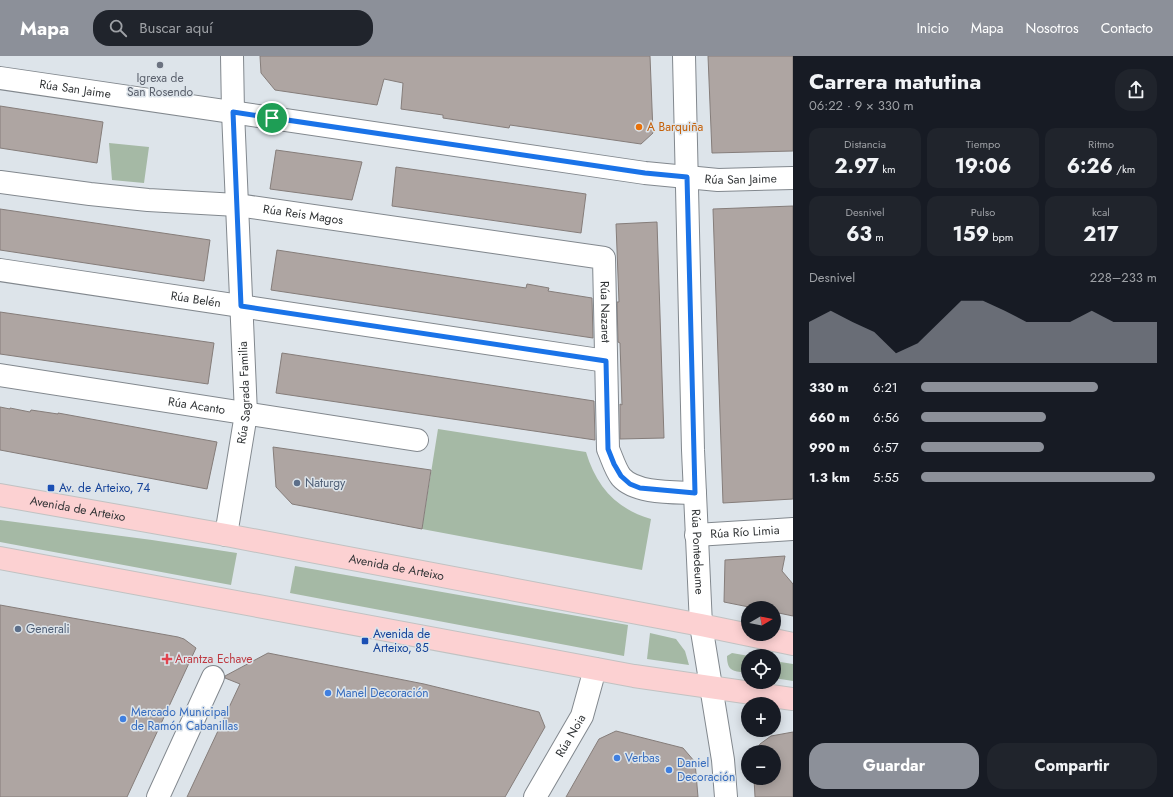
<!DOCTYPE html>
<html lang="es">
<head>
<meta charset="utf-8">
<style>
  :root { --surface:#171b24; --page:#20242c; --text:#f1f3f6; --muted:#9ea1a6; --accent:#8c9099 }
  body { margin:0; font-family:Jost,sans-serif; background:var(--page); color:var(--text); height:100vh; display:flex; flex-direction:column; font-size:15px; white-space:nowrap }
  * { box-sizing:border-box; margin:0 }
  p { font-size:13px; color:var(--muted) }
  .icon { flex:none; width:22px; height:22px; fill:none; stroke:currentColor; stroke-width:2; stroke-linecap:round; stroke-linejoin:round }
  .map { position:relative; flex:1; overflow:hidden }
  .sheet { display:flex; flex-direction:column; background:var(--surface); width:380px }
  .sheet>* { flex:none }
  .needle { width:26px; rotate:80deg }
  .controls { position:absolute; left:741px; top:545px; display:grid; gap:8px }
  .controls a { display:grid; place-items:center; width:40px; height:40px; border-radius:50%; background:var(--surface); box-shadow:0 2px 10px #0003; font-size:20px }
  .pin { position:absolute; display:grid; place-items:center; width:34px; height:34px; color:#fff; margin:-17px; border:2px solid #fff; border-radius:50%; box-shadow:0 1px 4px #0007 }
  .round { display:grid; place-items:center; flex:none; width:42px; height:42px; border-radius:16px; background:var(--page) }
  .headline { display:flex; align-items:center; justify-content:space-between; height:68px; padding:0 16px }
  h1 { font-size:22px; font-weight:700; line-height:30px }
  .figures { display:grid; grid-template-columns:repeat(3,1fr); gap:6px; height:68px; padding:4px 16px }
  .figures div { display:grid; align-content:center; border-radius:10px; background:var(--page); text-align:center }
  .figures b { font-size:20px; font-weight:700 }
  .figures small { font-size:11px; font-weight:400 }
  .figures p { font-size:11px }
  .chart { height:112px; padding:8px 16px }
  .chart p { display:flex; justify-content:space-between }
  .chart svg { width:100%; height:72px; margin-top:4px; fill:var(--accent); opacity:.7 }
  .cta { display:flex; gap:8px; margin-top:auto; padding:8px 16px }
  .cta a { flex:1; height:46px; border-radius:16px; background:var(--accent); color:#fff; font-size:16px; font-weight:700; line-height:46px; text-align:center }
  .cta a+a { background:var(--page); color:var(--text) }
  ul { padding:0 16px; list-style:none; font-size:13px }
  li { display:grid; grid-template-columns:64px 48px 1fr; align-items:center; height:30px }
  li i { height:10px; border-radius:5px; background:var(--accent) }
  header { display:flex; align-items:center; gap:24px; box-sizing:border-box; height:56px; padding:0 20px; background:var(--accent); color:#fff }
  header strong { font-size:19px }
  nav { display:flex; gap:22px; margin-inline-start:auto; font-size:14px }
  .search { width:280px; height:36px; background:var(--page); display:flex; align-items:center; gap:10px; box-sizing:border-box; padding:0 14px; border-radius:16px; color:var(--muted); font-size:15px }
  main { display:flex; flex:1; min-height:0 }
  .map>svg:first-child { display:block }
  .green { fill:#a5b9a5 }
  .building { fill:#aea5a2; stroke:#857d7a }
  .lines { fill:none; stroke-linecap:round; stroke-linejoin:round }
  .minor-casing { stroke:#82888e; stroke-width:24 }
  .major-casing { stroke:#c1c2c2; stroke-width:24 }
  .minor { stroke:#fff; stroke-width:22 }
  .major { stroke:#fcd1d2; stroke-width:22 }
  .route-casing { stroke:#fff; stroke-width:8 }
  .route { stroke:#1a73e8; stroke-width:5 }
  .worship-dot { fill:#6b7280; stroke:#dde4ea; stroke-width:1.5 }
  .food-dot { fill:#e8710a; stroke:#dde4ea; stroke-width:1.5 }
  .service-dot { fill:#5c6f8a; stroke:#dde4ea; stroke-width:1.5 }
  .transit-dot { fill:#1a4fb4; stroke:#dde4ea; stroke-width:1.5 }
  .health-dot { fill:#e0444e; stroke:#dde4ea; stroke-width:1.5 }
  .shop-dot { fill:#3f7fe0; stroke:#dde4ea; stroke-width:1.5 }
  .labels { text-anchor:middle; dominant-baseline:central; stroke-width:3; stroke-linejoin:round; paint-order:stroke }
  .worship-label { font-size:12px; fill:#5b616d; stroke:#dde4ea }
  .street-label { font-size:12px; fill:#2f3234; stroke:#dde4ea }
  .food-label { font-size:12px; fill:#c56008; stroke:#dde4ea; text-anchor:start }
  .service-label { font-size:12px; fill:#4e5e75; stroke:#dde4ea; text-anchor:start }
  .transit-label { font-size:12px; fill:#164399; stroke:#dde4ea; text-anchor:start }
  .health-label { font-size:12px; fill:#be3a42; stroke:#dde4ea; text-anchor:start }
  .shop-label { font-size:12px; fill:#366cbe; stroke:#dde4ea; text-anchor:start }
</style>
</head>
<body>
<header>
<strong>Mapa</strong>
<div class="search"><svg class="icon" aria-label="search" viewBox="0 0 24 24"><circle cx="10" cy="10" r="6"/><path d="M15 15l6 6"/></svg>Buscar aquí</div>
<nav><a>Inicio</a><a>Mapa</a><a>Nosotros</a><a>Contacto</a></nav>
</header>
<main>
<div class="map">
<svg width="793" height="741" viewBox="0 0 793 741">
  <rect width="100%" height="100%" fill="#dde4ea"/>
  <!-- green -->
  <path class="green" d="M109,87l40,4 -5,36 -32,-3z
    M438,373l148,23c10,34 30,57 65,67l-9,51 -220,-41z
    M0,464l152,20 85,13 -6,32 -231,-43z
    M295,510l333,59 -4,31 -334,-63z
    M650,577l26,6 9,12 4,14 -42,-6z
    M732,597l17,3h-1v17c-14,-2 -21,-1 -21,-17z
    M774,605l19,3v17l-19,-3z"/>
  <!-- building -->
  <path class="building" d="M260,0h390l3,77 -12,11 -131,-19 -1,3 -66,-10v-3l-42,-6 2,-26 -19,-4 -7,26 -102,-15 -14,-17z
    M708,0h85v95l-81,2z
    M0,50l103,16 -6,41 -97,-15z
    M276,94l86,12 -10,38 -82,-11z
    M396,111l190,27 -5,39 -189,-27z
    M793,150v293l-70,4 -10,-294z
    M0,153l210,31 -6,41 -204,-31z
    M657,166l7,216 -44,1v-35l2,1 -2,-62 -2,-1 -1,-40h2l-3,-78z
    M277,194l249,38 1,-4 22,4 -1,3 44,7 1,40 -322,-48z
    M0,256l214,31 -6,41 -208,-30z
    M282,297l312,48 1,39 -319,-47z
    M0,351l10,2v-1l20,4 1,-2 27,4v-1l159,29 -10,47 -207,-39z
    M273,391l158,23 -9,59 -130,-25 -16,-17z
    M785,500l-3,15 11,13v32l-19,-4v-4h-20l-30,-6 1,-42z
    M0,549l178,32 6,2 12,9 -69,149h-127z
    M268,597l156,31 115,28 6,15 -40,70h-318l53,-113 -15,-6v-2z
    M616,675l67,17 12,14 3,35h-132l33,-58z
    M793,676v65h-38l-1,-19h20v-26h-19l1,-2 4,-6 11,-8z"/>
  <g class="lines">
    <!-- minor casing -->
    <g class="minor-casing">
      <g id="minor">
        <path id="s1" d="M684,0l9,394 8,175 22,135 3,37"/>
        <path id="s2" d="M0,22l645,95 73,7 75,-2"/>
        <path id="s3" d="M0,126l90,12 58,6 89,5 367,53 4,191c4,9 7,20 13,28 15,17 53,15 74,16"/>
        <path id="s4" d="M0,214l606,91"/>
        <path id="s5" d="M0,319l417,65"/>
        <path id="s6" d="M226,479l20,-121 -13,-302 -1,-56"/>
        <path id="s7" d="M696,479l97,-6"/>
        <path d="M158,741l55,-120"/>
        <path id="s8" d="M535,741l47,-81 13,-47"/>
      </g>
    </g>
    <!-- major casing -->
    <g class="major-casing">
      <g id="major">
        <path id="s9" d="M0,439l226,40 475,90 92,19"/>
        <path d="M0,502l634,118 159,23"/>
      </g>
    </g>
    <!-- minor -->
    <use href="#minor" class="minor"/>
    <!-- major -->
    <use href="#major" class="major"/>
  </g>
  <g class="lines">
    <!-- route casing -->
    <g class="route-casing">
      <path id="route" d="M233,56l412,61 42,4 8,316 -55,-5 -10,-4 -9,-8 -7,-12 -6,-15 -2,-88 -365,-55z"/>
    </g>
    <!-- route -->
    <use href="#route" class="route"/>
  </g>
  <!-- markers -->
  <circle class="worship-dot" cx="160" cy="9" r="4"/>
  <circle class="food-dot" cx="639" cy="71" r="4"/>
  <g class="service-dot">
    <circle cx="297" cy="427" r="4"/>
    <circle cx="18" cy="573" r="4"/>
  </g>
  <g class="transit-dot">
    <rect x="47" y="428" width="8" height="8" rx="2"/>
    <rect x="361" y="581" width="8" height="8" rx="2"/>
  </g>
  <path class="health-dot" d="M165 597h4v4h4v4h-4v4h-4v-4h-4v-4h4z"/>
  <g class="shop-dot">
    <circle cx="328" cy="637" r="4"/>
    <circle cx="123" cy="663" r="4"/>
    <circle cx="617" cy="702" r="4"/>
    <circle cx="669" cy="714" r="4"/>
  </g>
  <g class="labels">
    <!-- worship labels -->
    <g class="worship-label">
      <text x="160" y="22">Igrexa de<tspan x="160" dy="14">San Rosendo</tspan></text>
    </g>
    <!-- street labels -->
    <g class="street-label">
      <text stroke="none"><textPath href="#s2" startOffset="76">Rúa San Jaime</textPath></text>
      <text stroke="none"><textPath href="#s2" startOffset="748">Rúa San Jaime</textPath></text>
      <text stroke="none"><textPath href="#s3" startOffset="305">Rúa Reis Magos</textPath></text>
      <text stroke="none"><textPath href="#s4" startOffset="198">Rúa Belén</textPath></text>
      <text stroke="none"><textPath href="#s3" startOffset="663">Rúa Nazaret</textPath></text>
      <text stroke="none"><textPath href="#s6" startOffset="144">Rúa Sagrada Familia</textPath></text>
      <text stroke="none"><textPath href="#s5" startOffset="199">Rúa Acanto</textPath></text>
      <text stroke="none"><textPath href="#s9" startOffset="79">Avenida de Arteixo</textPath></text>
      <text stroke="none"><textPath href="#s7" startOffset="49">Rúa Río Limia</textPath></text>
      <text stroke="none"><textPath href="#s1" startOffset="496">Rúa Pontedeume</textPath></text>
      <text stroke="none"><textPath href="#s9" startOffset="403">Avenida de Arteixo</textPath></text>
      <text stroke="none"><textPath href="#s8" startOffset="71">Rúa Noia</textPath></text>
    </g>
    <!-- food labels -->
    <g class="food-label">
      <text x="647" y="71">A Barquiña</text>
    </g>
    <!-- service labels -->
    <g class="service-label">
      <text x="305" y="427">Naturgy</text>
      <text x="26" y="573">Generali</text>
    </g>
    <!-- transit labels -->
    <g class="transit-label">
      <text x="59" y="432">Av. de Arteixo, 74</text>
      <text x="373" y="578">Avenida de<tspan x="373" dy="14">Arteixo, 85</tspan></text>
    </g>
    <!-- health labels -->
    <g class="health-label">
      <text x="175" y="603">Arantza Echave</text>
    </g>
    <!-- shop labels -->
    <g class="shop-label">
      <text x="336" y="637">Manel Decoración</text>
      <text x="131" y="656">Mercado Municipal<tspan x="131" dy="14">de Ramón Cabanillas</tspan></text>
      <text x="625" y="702">Verbas</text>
      <text x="677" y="707">Daniel<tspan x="677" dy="14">Decoración</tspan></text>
    </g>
  </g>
</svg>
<div class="controls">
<a><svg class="needle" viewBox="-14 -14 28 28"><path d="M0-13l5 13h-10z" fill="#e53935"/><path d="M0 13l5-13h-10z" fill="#9ea1a6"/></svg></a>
<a><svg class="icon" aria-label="locate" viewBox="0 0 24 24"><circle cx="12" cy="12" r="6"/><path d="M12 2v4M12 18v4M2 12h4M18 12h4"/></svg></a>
<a>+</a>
<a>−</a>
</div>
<div class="pin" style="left:272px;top:62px;background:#1e9e55"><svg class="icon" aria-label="arrive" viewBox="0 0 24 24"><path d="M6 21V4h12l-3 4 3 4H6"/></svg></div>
</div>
<section class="sheet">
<div class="headline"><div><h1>Carrera matutina</h1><p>06:22 · 9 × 330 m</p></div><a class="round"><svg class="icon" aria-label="share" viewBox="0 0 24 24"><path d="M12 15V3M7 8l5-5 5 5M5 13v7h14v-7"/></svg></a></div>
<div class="figures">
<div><p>Distancia</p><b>2.97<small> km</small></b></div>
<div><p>Tiempo</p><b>19:06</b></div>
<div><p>Ritmo</p><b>6:26<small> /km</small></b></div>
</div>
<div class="figures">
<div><p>Desnivel</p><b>63<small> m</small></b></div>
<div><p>Pulso</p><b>159<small> bpm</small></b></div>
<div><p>kcal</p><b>217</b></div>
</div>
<div class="chart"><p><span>Desnivel</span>228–233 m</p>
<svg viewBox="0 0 160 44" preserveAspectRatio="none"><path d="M0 44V19L10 12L20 19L30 25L40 38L50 32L60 19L70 6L80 6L90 12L100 19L110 19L120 19L130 12L140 19L150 19L160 19V44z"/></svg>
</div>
<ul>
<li><b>330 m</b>6:21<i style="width:75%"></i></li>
<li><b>660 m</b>6:56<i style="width:53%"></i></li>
<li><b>990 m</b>6:57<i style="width:52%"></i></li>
<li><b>1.3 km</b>5:55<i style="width:99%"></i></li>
</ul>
<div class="cta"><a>Guardar</a><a>Compartir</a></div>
</section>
</main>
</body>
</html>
